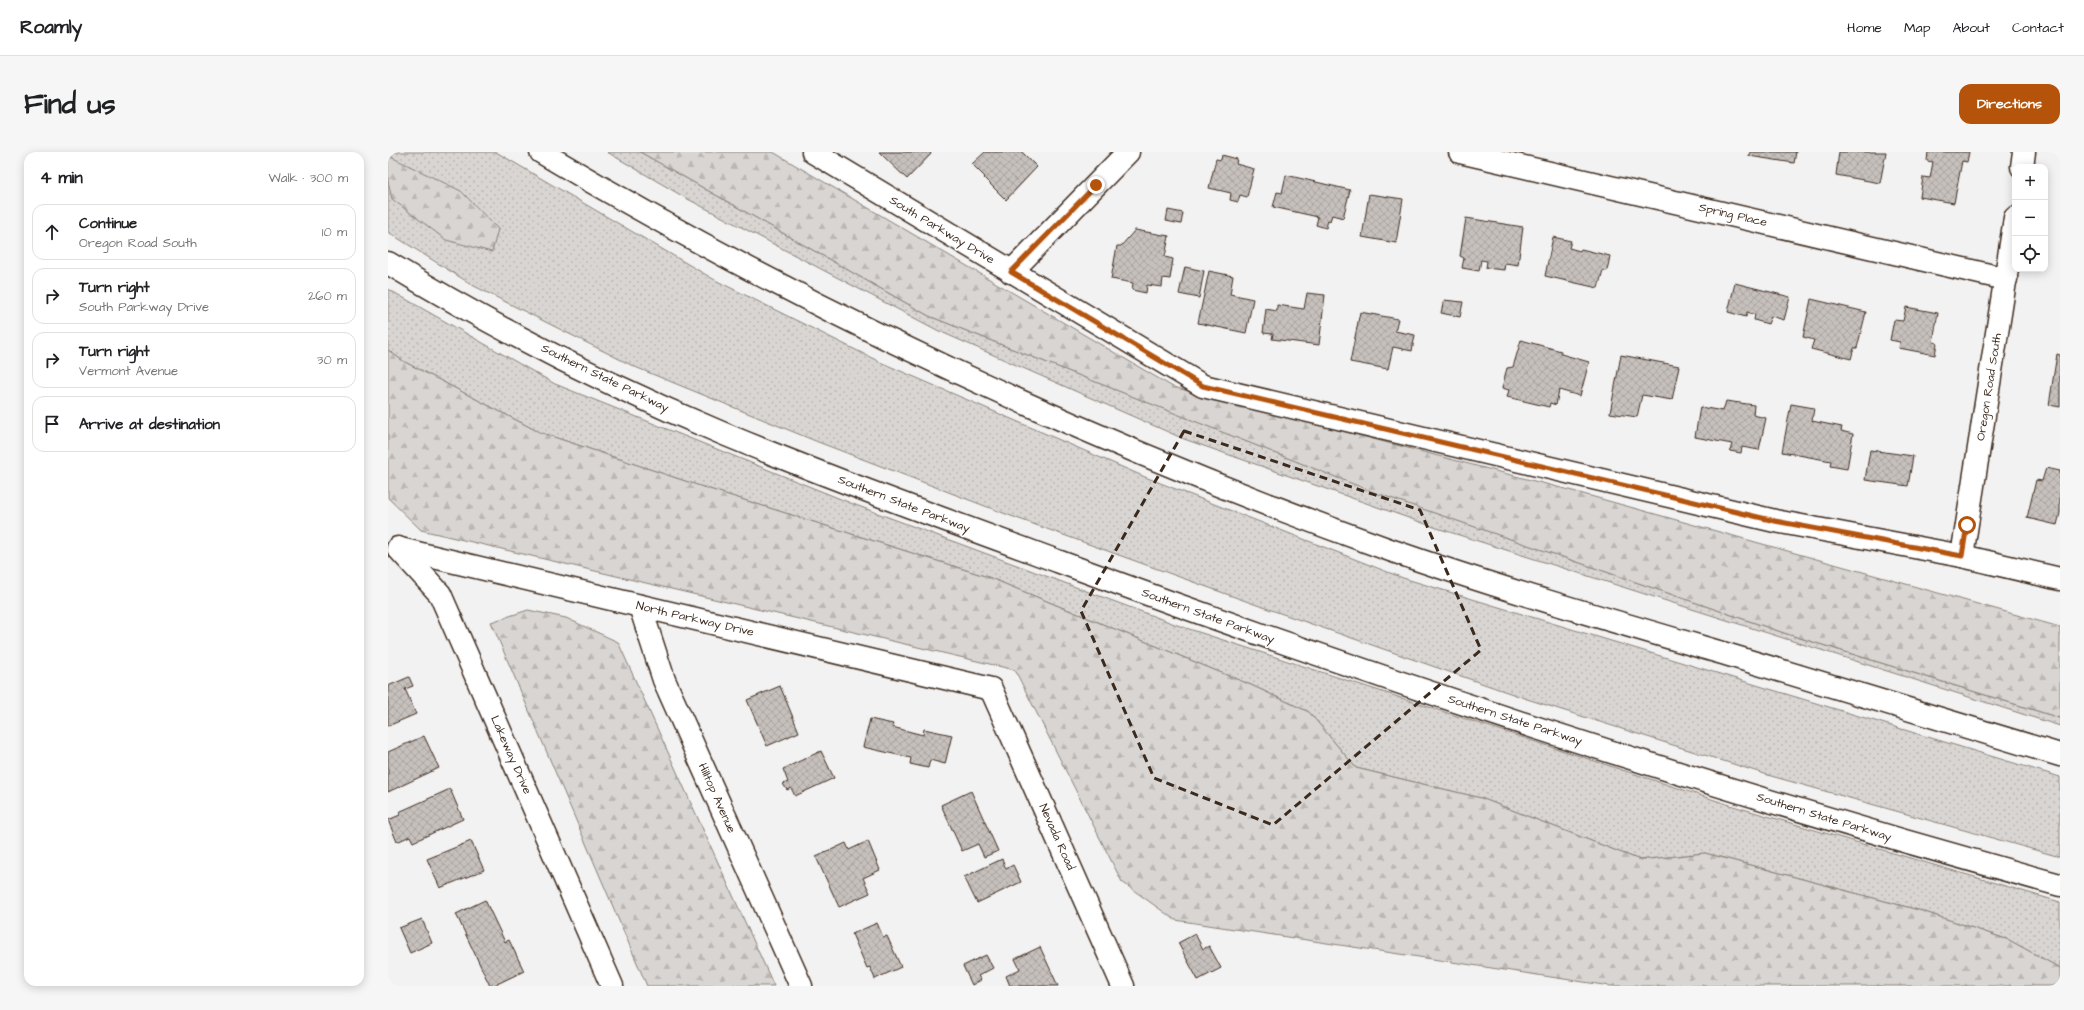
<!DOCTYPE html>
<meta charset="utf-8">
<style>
body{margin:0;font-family:"Architects Daughter",sans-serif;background:#f6f6f6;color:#202124}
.controls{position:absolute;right:12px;top:12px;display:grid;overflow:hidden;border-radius:8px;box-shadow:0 2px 10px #0003}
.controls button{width:36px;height:36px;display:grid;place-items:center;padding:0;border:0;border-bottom:1px solid #e0e0e0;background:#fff;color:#202124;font:20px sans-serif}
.stop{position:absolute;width:12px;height:12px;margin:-9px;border:3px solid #b45309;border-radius:50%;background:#fff}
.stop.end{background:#b45309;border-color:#fff;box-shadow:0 1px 4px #0008}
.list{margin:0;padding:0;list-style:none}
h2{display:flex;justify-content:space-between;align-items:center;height:52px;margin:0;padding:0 16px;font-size:17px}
h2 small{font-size:13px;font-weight:400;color:#757577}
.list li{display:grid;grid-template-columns:26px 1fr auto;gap:12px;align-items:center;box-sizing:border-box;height:56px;margin:0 8px 8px;padding:0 8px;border:1px solid #e0e0e0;border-radius:12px}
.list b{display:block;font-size:15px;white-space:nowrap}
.list p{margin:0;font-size:13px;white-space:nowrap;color:#757577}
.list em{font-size:13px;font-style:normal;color:#757577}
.icon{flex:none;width:22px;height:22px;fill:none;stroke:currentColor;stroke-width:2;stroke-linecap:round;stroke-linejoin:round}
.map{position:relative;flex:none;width:1672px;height:834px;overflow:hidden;border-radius:12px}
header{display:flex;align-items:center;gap:24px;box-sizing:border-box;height:56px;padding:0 20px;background:#fff;border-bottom:1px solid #e0e0e0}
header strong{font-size:19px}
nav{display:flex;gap:22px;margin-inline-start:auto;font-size:14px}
.intro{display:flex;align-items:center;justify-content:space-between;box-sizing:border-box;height:96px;padding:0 24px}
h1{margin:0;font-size:28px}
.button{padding:10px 18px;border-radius:12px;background:#b45309;color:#fff;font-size:14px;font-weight:700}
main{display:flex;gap:24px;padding:0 24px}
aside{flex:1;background:#fff;border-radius:12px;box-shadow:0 2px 10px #0003}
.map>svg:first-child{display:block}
</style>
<header>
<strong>Roamly</strong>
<nav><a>Home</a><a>Map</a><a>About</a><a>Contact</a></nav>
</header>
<div class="intro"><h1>Find us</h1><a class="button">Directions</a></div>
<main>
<aside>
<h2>4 min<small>Walk · 300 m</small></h2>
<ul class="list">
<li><svg class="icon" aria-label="ahead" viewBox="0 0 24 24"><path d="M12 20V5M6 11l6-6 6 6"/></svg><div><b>Continue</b><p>Oregon Road South</p></div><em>10 m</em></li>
<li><svg class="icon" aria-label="right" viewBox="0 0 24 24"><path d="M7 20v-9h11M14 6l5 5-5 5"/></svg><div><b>Turn right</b><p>South Parkway Drive</p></div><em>260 m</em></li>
<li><svg class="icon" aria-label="right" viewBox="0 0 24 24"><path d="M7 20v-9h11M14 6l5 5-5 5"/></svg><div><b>Turn right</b><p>Vermont Avenue</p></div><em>30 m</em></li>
<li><svg class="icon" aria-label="arrive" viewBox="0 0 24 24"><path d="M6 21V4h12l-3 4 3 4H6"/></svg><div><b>Arrive at destination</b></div></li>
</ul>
</aside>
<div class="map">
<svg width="1672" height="834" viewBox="0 0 1672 834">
<defs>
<pattern id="grass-dots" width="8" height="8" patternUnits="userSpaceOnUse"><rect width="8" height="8" fill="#d8d5d2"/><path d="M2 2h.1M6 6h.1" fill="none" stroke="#bab7b4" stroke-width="1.8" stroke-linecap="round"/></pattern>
<pattern id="forest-firs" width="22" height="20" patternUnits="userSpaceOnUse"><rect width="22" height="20" fill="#d8d5d2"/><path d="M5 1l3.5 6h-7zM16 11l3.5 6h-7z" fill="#bab7b4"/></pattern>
<pattern id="building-cross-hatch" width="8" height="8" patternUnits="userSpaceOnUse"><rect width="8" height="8" fill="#c6c0bd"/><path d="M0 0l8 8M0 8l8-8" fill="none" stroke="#aba5a2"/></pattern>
</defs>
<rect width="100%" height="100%" fill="#f3f2f2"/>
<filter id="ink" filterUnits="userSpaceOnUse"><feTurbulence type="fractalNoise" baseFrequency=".025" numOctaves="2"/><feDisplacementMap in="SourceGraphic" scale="8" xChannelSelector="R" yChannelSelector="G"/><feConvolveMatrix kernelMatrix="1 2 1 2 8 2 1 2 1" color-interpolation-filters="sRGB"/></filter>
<g filter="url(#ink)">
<g fill="url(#grass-dots)" stroke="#8a8078">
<polygon points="0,0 108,0 327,128 492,210 757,325 1015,426 1672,625 1672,705 1383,624 1139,547 866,452 623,364 430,290 247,215 86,134 0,80"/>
<polygon points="219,0 252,0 541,164 992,342 1399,482 1672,566 1672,574 1049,376 796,287 551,179 296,45"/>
<polygon points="0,137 167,232 465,352 792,474 1345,654 1672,750 1672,816 1621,788 1534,759 1317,701 1252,708 1093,646 968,616 921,560 863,533 600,425 315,335 151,280 15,209 0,198"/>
</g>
<g fill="url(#forest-firs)" stroke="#8a8078">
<polygon points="0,0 5,6 73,39 110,77 104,100 58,88 4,47 0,29"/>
<polygon points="252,0 385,0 785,235 1181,338 1672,475 1672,566 1399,482 988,341 541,164"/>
<polygon points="0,198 15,209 151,280 315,335 600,425 863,533 921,560 968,616 1093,646 1252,708 1317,701 1534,759 1621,788 1672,816 1672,834 1222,834 787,768 734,730 627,518 33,378 0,346"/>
<polygon points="140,458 178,466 230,490 386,834 259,834 103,470"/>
</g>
<g fill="url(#building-cross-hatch)" stroke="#3b2a1e">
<polygon points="491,0 542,0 543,2 519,27"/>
<polygon points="597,0 634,0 649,15 618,48 596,26 597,25 584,12"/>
<polygon points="1362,0 1408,0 1406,11 1361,4"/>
<polygon points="1451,0 1498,0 1492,31 1448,23"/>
<polygon points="1540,0 1581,0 1579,10 1574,9 1566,51 1532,45 1535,25 1542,26 1545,10 1539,9"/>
<polygon points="834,3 849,7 848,12 866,17 859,45 852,43 850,50 842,48 843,41 821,36 828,7 833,8"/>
<polygon points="898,23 962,38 955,66 944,63 942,69 940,68 938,76 928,73 930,65 885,55 889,40 894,41"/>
<polygon points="981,42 1015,47 1008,91 974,85"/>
<polygon points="780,58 795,61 793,72 778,69"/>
<polygon points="1078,66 1135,75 1130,113 1117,111 1116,118 1098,116 1099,109 1093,108 1091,119 1074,116 1076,106 1072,104"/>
<polygon points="747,78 781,84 777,105 785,107 782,127 775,126 774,135 759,133 758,141 744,138 745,131 723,127 729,94 733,94"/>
<polygon points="1165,85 1183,89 1181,96 1192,99 1193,97 1222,104 1219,119 1215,118 1210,136 1157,124"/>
<polygon points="797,115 816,119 811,146 791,142"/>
<polygon points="821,119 845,124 842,142 865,147 858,181 810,171"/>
<polygon points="1347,131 1402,145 1396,168 1383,164 1380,172 1366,168 1367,163 1359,160 1358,165 1340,160"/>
<polygon points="919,141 937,143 931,193 884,187 885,182 875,181 878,157 889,159 889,153 916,157"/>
<polygon points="1423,147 1478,160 1469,196 1466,196 1463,207 1423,197 1426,188 1415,185"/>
<polygon points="1056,148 1075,150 1072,165 1053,161"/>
<polygon points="1518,155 1550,161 1545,190 1549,191 1547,203 1511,196 1512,190 1502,188 1506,168 1515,169"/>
<polygon points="972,160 1010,167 1007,179 1027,183 1024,199 1005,195 1000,217 962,210"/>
<polygon points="1133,188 1173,199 1173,202 1201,210 1192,244 1171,238 1168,253 1162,251 1161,255 1119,245 1121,238 1114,236 1119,216 1125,215"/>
<polygon points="1669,202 1672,203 1672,255 1661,253"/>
<polygon points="1233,203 1291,214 1284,248 1254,243 1249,265 1222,261"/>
<polygon points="1338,249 1366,253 1365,263 1378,266 1371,298 1354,295 1353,301 1342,299 1344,292 1307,285 1312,255 1335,259"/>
<polygon points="1403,252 1426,256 1424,269 1454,275 1453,279 1465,282 1459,317 1442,314 1443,309 1394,300"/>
<polygon points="1482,298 1525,304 1520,334 1477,328"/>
<polygon points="1658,316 1672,319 1672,361 1669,373 1639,366 1648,328 1654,329"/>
<polygon points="21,525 25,534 17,537 28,562 0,574 0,534"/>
<polygon points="392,534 411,580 379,594 359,548"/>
<polygon points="482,567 505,572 504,575 535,583 536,577 564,583 557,612 542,608 540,616 522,612 523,606 475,595"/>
<polygon points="36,584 51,616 0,640 0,600"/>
<polygon points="433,599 446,626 407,644 403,636 399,638 395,632 400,630 395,617"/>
<polygon points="62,637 75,667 25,690 22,684 9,690 0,668 12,663 11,660"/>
<polygon points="583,639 610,699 596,705 590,692 574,699 553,653"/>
<polygon points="83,689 96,718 52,736 39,707"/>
<polygon points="480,689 492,718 475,726 482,741 451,755 428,705 458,691 461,698"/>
<polygon points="614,707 618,717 625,713 633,730 589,751 576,725"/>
<polygon points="97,748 117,790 121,788 136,819 105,834 102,834 68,762"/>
<polygon points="34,767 44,791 22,801 11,776"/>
<polygon points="489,771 495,785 499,784 513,815 487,827 482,815 479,816 464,782"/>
<polygon points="807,782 815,797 821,794 833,816 810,828 790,791"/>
<polygon points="652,795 670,834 622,834 618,824 632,817 627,807"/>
<polygon points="598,803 605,816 590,824 593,828 584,833 575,814"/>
</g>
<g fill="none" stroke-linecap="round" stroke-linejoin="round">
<g stroke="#3b2a1e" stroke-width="25">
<g id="minor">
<polyline points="425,0 815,234 1387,369 1574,404 1672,427"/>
<polyline points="1072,0 1618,127"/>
<polyline points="1634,15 1636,0"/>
<polyline points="623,120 740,0"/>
<polyline points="10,396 52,442 224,834"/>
<polyline points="12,397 603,537 735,834"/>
<polyline points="1574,404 1627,66"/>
<polyline points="252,454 276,528 413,834"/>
</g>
</g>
<g stroke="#3b2a1e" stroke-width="25">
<g id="motorway">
<path d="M 153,0 C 425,162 703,291 1002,398 C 1113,437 1228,470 1341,503 C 1451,536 1561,570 1672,603"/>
<path d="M 0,111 C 107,176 221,234 336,282 C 447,328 560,369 672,410 C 1001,532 1334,640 1672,733"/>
</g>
</g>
<use href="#minor" stroke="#fff" stroke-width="22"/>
<use href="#motorway" stroke="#fff" stroke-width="22"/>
</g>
</g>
<g fill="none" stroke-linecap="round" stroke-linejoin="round" filter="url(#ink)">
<polyline stroke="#b45309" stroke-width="5" points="708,33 623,120 815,234 1387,369 1574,404 1579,373"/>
</g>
<path fill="none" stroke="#3b2a1e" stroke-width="3" stroke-dasharray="8 5" stroke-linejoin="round" d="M 796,279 L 1032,358 L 1093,498 L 885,673 L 766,626 L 693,459 Z"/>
<g text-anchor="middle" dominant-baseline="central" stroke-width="3.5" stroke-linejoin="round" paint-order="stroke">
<g font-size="12" fill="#3b2a1e" stroke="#fff">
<text transform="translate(1345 63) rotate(13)">Spring Place</text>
<text transform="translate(554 78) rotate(31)">South Parkway Drive</text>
<text transform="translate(217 226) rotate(26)">Southern State Parkway</text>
<text transform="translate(1601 235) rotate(-81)">Oregon Road South</text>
<text transform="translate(516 352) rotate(21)">Southern State Parkway</text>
<text transform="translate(820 464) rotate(20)">Southern State Parkway</text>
<text transform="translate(307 467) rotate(13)">North Parkway Drive</text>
<text transform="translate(1127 568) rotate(18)">Southern State Parkway</text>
<text transform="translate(123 603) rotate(66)">Lakeway Drive</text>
<text transform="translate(329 646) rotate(66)">Hilltop Avenue</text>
<text transform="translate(1436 665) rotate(17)">Southern State Parkway</text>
<text transform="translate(669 685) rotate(66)">Nevada Road</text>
</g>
</g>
</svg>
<div class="controls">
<button>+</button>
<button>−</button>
<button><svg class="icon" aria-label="locate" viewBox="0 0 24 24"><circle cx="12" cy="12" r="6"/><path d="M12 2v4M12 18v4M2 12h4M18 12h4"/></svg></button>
</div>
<div class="stop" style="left:1579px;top:373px"></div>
<div class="stop end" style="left:708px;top:33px"></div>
</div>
</main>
